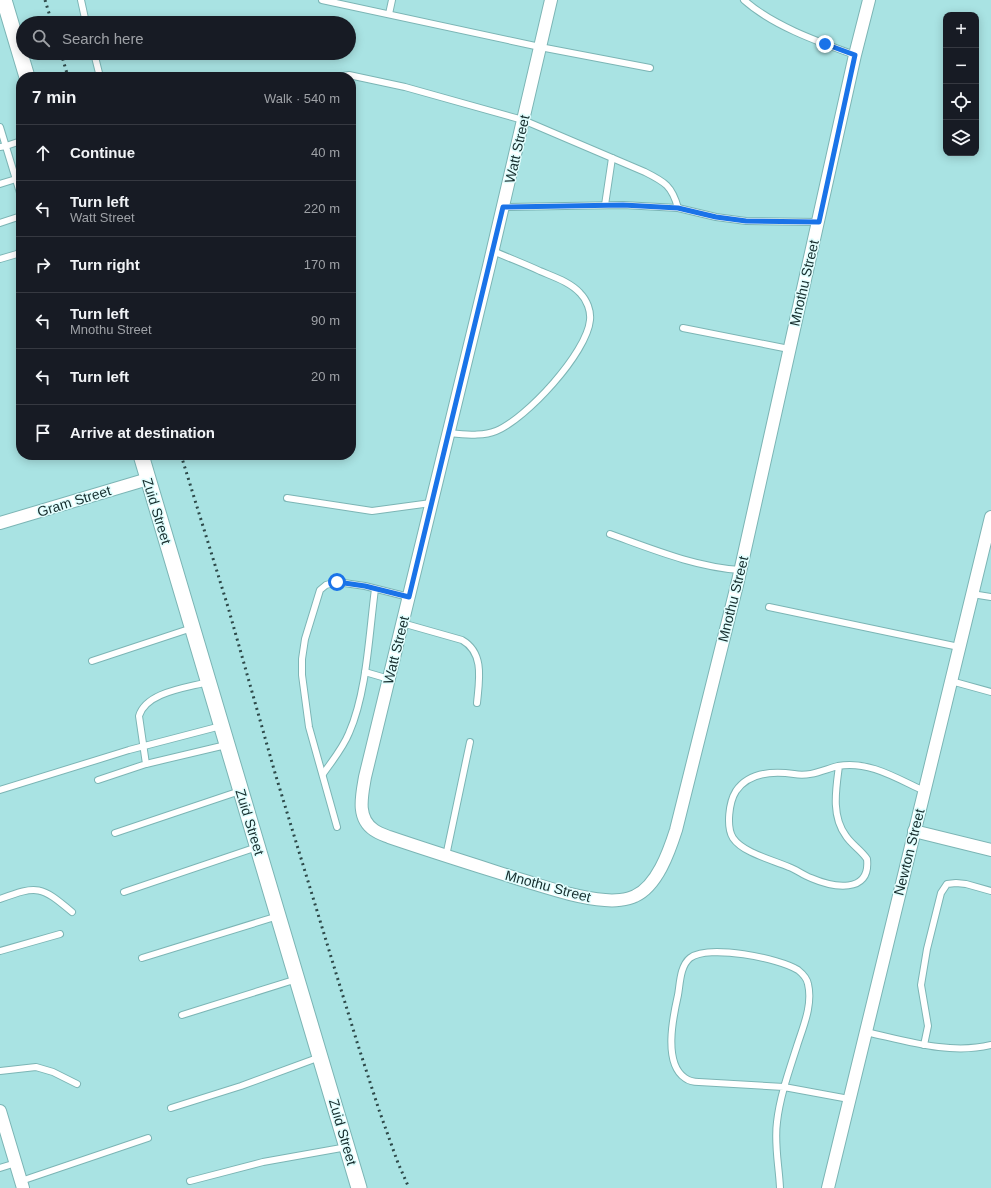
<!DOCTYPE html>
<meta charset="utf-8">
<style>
body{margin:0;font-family:Helvetica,sans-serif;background:#242831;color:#f1f3f6}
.controls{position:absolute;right:12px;top:12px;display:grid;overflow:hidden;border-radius:8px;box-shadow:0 2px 10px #0003}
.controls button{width:36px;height:36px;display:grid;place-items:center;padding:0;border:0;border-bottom:1px solid #363941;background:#171b24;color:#f1f3f6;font:20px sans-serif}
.stop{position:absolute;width:12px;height:12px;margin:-9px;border:3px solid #1a73e8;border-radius:50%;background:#fff}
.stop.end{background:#1a73e8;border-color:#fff;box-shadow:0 1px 4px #0008}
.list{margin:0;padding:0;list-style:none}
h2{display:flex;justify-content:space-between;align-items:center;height:52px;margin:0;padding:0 16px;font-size:17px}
h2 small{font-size:13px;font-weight:400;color:#9ea1a6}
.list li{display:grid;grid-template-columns:26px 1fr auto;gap:12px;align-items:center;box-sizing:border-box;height:56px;padding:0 16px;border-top:1px solid #363941}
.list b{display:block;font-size:15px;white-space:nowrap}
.list p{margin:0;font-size:13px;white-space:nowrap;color:#9ea1a6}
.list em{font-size:13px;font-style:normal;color:#9ea1a6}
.icon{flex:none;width:22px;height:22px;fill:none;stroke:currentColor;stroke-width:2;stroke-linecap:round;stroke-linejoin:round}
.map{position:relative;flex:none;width:991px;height:1188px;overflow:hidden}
.search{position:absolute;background:#171b24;box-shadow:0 2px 10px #0003;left:16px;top:16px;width:340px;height:44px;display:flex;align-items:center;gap:10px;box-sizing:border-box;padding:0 14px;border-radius:22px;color:#9ea1a6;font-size:15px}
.panel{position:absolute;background:#171b24;box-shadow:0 2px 10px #0003;left:16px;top:72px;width:340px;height:388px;border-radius:16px}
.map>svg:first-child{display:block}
</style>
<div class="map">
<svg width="991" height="1188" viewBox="0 0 991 1188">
<rect width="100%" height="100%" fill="#a9e3e3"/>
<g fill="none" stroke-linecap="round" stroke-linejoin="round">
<g stroke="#7cb5b5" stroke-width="8">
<g id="service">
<polyline points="81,0 86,23"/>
<polyline points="322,0 540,47 650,68"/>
<path d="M 744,0 C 773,26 819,42 855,55"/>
<polyline points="389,14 392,0"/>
<polyline points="94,53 100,77"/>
<path d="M 338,77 L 349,75 L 405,87 L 523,120 L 645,172 C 665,182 672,186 678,208"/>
<polyline points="0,127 21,196"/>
<polyline points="0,147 6,146 21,141"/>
<polyline points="0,184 16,179"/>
<polyline points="605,205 612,158"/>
<polyline points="503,207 623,205 678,208 716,217 746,221 819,222"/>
<polyline points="0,223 21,216"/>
<polyline points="0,259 17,254 21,251"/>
<polyline points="683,328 789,349"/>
<path d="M 448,433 C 464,434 482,437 496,431 C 526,419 587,353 590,320 C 591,311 587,300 580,293 C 570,282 554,277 540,271 C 525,264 509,258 493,251"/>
<polyline points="287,498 372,511 431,503"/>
<path d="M 610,534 C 652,549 695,567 740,570"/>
<polyline points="972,594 991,597"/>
<polyline points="769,607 959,647"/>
<path d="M 402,623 L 462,640 C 485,653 479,681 477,703"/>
<polyline points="92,661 192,628"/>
<polyline points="365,672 389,679"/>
<polyline points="951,681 991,692"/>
<polyline points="146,764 226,745"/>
<path d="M 839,766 C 836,789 831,816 846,836 C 852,845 861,850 867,859 C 871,895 832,887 811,878 C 803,875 797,870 789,867 C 773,860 743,853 733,838 C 726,827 729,802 736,791 C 749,772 773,771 794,774 C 810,777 823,770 838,766 C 868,760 898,779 924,791"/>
<path d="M 323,774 C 332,761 343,748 349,733 C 367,692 369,634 375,589"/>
<path d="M 98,780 L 146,764 L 139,716 C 146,692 186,688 208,682"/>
<polyline points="0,790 129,750 221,726"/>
<polyline points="337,827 309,727 302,675 302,659 305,639 320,590 326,585 337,582 365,586 409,597"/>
<polyline points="115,833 240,791"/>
<polyline points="446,856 470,742"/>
<polyline points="124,892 257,847"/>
<path d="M 0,899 C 38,885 41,886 72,912"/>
<polyline points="0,951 60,934"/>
<polyline points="142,958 278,916"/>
<polyline points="182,1015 297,979"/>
<path d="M 866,1032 C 907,1041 950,1055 991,1045"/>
<polyline points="924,1045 928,1026 921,985 927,949 941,893 947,884 956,883 966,884 991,891"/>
<polyline points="0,1071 36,1067 53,1072 77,1084"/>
<polyline points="171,1108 241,1086 320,1057"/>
<polyline points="0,1168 16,1163"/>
<polyline points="21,1181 148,1138"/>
<polyline points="190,1181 263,1162 347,1147"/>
<path d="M 780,1188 C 779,1166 774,1144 777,1122 C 780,1096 789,1071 797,1046 C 803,1027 813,1005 808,984 C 807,978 803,974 798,970 C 779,958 708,944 690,958 C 680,966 680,984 678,995 C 673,1017 663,1063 685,1078 C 689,1081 694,1082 699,1082 L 784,1087 L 849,1099"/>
</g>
</g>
<g stroke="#7cb5b5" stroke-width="14">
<g id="minor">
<path d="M 551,0 L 489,266 L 365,777 C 362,795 356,818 374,830 C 378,833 384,835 389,837 C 433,852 478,866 522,880 C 549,888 577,898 605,900 C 614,901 627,900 635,896 C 657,886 669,852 676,830 L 738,581 L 855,55 L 869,0"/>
<polyline points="0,523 148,479"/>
<polyline points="914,831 991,850"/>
<polyline points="0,1111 23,1188"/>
<polyline points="828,1188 991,517"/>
</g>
</g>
<g stroke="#7cb5b5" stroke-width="17">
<g id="tertiary">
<polyline points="4,0 27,77"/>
<polyline points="141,455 359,1188"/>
</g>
</g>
<use href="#service" stroke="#fff" stroke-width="6"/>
<use href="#minor" stroke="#fff" stroke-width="12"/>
<use href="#tertiary" stroke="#fff" stroke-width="15"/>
<g stroke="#2d4949" stroke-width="3" stroke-dasharray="2 4" stroke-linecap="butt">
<polyline points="45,0 52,23"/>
<polyline points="61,53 68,77"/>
<polyline points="181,455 228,607 275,773 357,1042 379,1110 398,1163 409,1188"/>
</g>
</g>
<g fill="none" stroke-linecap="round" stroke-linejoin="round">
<polyline stroke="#1a73e8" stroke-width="5" points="337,582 365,586 409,597 503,207 623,205 678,208 716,217 746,221 819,222 855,55 825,44"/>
</g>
<g text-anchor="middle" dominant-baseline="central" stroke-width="3" stroke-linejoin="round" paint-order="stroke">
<g font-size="14" fill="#162d2d" stroke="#e1fefe">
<text transform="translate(517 149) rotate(-77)">Watt Street</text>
<text transform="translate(804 283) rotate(-77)">Mnothu Street</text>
<text transform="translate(74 501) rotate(-17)">Gram Street</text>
<text transform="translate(157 511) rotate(73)">Zuid Street</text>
<text transform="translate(733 599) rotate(-76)">Mnothu Street</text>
<text transform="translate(396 650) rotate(-76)">Watt Street</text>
<text transform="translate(250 822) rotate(73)">Zuid Street</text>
<text transform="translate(909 852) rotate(-76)">Newton Street</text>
<text transform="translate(548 886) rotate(15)">Mnothu Street</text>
<text transform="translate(343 1132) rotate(74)">Zuid Street</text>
</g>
</g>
</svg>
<div class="controls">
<button>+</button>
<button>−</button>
<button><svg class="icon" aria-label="locate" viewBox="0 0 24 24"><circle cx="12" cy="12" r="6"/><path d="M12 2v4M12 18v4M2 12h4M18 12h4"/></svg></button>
<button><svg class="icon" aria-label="layers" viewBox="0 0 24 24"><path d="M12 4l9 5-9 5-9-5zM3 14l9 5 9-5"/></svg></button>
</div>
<div class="stop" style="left:337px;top:582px"></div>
<div class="stop end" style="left:825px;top:44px"></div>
<div class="search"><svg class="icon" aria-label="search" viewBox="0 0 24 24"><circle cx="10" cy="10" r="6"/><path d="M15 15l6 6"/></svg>Search here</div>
<section class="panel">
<h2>7 min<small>Walk · 540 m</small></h2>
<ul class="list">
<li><svg class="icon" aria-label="ahead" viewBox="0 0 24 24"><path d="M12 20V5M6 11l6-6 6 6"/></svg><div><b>Continue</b></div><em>40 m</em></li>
<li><svg class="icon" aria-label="left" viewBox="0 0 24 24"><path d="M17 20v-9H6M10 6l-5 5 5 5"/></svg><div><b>Turn left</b><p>Watt Street</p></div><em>220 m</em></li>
<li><svg class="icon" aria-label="right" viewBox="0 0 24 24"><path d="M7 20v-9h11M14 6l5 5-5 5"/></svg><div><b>Turn right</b></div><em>170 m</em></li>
<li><svg class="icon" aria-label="left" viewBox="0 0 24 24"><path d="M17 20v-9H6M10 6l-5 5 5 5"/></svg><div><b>Turn left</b><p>Mnothu Street</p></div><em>90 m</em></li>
<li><svg class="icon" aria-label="left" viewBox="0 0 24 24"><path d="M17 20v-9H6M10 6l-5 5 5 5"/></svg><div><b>Turn left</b></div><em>20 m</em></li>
<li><svg class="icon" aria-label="arrive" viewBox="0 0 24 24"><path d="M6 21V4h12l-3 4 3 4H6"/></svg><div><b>Arrive at destination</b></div></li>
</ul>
</section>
</div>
